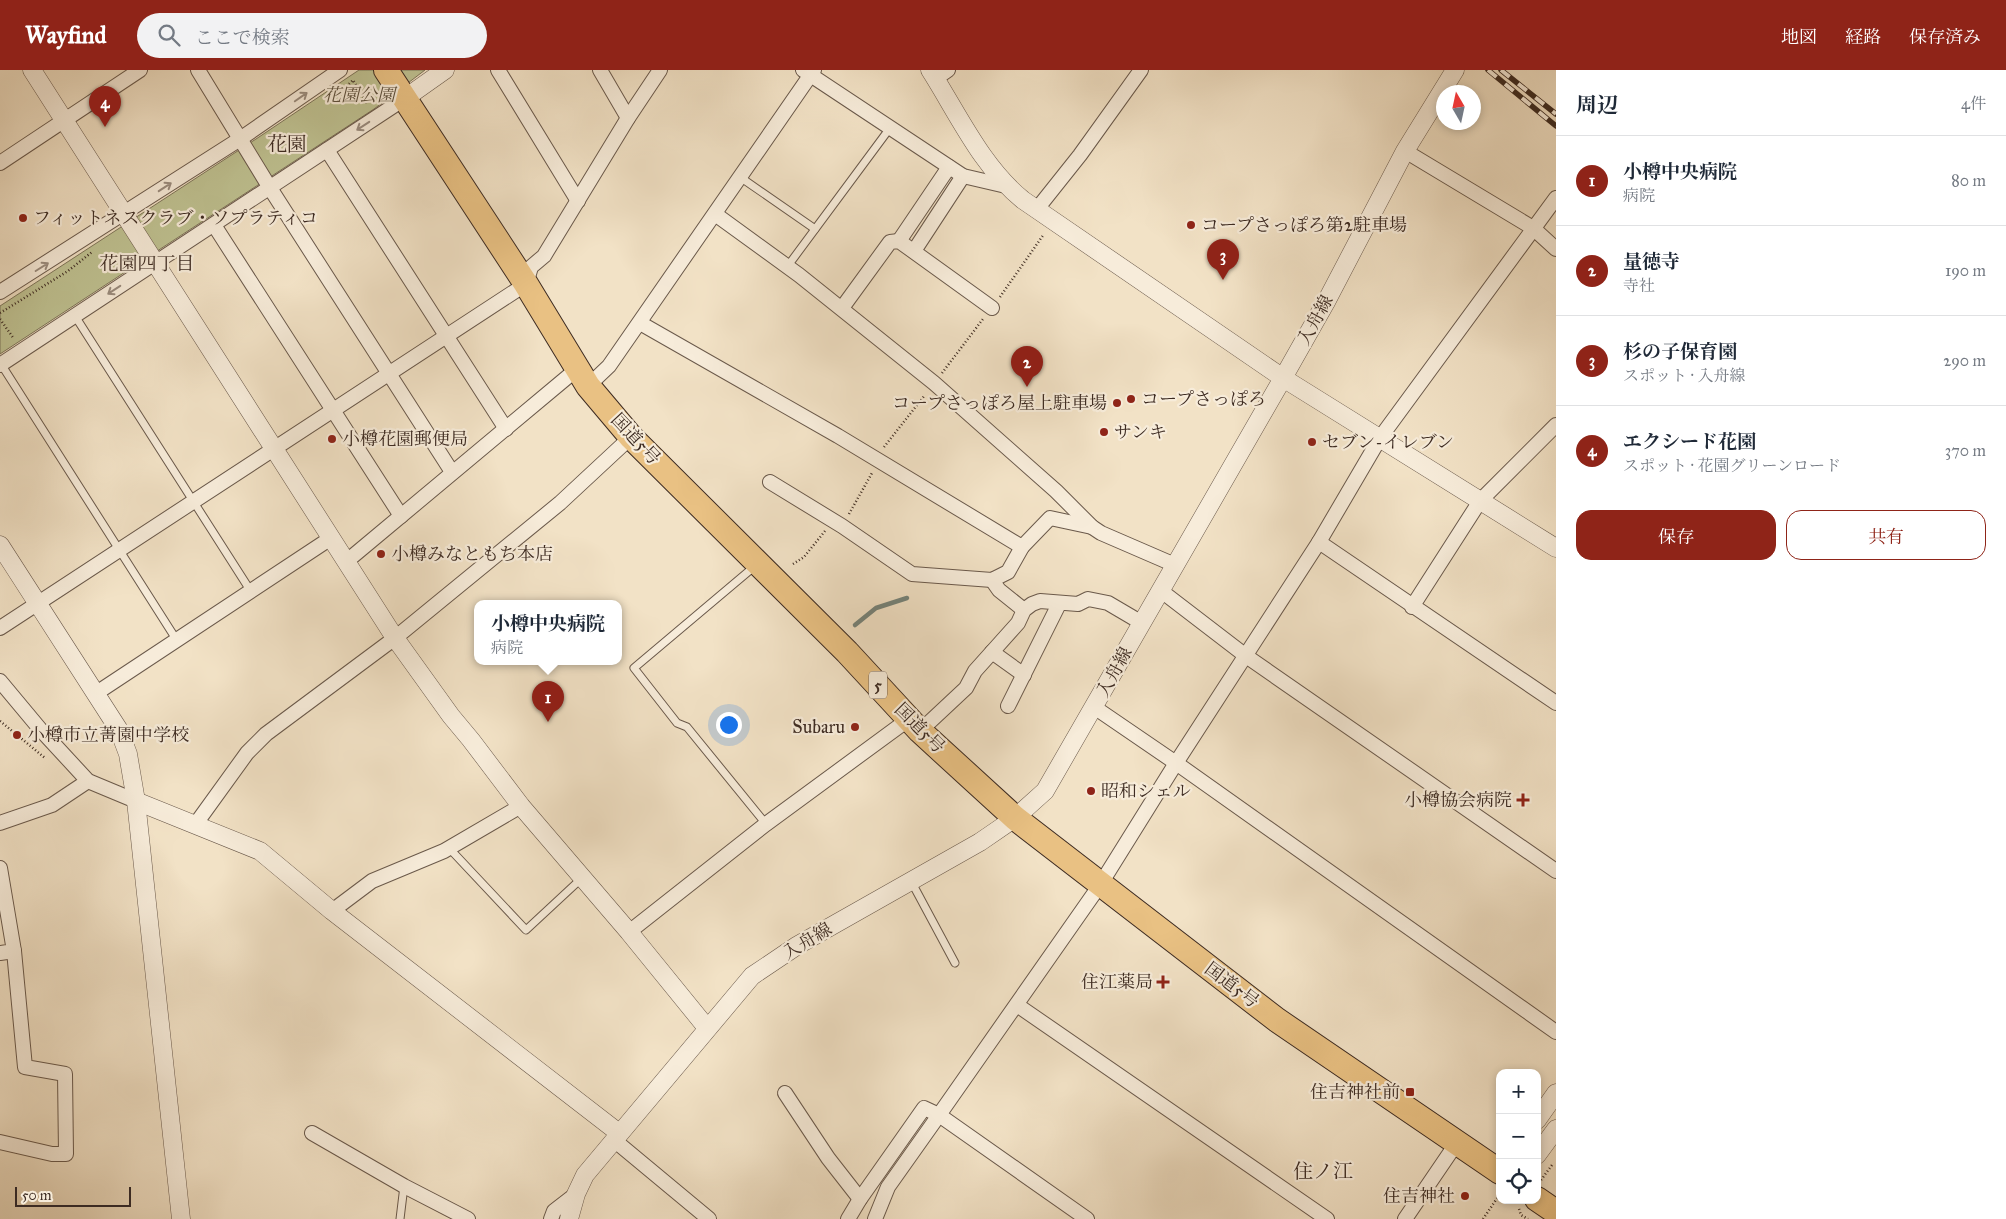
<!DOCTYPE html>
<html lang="ja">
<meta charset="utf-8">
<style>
body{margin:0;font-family:"IM FELL Great Primer","Noto Serif JP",serif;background:#f2f2f3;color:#1f2937}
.controls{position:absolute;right:15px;bottom:15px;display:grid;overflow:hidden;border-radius:10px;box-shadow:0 2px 8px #0003}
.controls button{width:45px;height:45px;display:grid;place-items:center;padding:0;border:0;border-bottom:1px solid #e0e1e3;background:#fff;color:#1f2937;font:25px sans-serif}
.compass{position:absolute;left:1436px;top:15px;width:45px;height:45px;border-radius:50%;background:#fff;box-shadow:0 2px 8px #0003;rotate:351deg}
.scale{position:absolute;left:15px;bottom:12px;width:116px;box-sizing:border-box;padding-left:5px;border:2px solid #3d2b22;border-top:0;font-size:14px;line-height:18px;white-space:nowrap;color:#3d2b22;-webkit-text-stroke:4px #f7ecda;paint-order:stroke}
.you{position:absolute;left:728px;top:654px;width:18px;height:18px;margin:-12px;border:4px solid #fff;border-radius:50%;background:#1a73e8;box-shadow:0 0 0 8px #1a73e833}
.badge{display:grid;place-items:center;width:32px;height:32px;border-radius:50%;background:#8f2418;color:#fff;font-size:16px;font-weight:700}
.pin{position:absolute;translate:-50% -41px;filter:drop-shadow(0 1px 2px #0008)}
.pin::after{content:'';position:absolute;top:26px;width:18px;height:15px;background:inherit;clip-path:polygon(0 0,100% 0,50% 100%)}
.popup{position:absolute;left:474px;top:530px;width:148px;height:65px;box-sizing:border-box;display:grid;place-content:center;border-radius:10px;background:#fff;filter:drop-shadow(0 1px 4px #0005);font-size:16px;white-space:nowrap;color:#747a83}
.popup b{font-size:19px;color:#1f2937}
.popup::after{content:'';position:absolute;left:50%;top:100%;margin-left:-10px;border:10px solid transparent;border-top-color:#fff}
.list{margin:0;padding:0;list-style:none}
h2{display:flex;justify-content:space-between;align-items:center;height:65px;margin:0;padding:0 20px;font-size:21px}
h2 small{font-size:16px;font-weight:400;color:#747a83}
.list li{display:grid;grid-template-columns:32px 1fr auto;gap:15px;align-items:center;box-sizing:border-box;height:90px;padding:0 20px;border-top:1px solid #e0e1e3}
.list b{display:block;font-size:19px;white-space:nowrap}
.list p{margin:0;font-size:16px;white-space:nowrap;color:#747a83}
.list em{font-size:16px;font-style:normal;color:#747a83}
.actions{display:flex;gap:10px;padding:15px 20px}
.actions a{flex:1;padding:11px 0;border:1px solid #8f2418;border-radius:15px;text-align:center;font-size:18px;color:#8f2418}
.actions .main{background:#8f2418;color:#fff}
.icon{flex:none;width:28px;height:28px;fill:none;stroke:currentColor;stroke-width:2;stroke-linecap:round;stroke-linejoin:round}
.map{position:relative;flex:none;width:1556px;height:1149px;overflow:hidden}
header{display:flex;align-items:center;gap:30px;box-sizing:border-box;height:70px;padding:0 25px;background:#8f2418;color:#fff}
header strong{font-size:24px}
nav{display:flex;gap:28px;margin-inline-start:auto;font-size:18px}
.search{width:350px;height:45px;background:#f2f2f3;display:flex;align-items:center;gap:12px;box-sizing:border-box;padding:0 18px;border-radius:28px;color:#747a83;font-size:19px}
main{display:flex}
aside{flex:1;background:#fff}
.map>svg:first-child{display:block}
</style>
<header>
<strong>Wayfind</strong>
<div class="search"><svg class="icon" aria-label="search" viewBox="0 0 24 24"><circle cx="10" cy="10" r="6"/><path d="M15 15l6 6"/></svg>ここで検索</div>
<nav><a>地図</a><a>経路</a><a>保存済み</a></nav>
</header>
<main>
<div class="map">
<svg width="1556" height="1149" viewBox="0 0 1556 1149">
<rect width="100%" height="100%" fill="#f2e2c6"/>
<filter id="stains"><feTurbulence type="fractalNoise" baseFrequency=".004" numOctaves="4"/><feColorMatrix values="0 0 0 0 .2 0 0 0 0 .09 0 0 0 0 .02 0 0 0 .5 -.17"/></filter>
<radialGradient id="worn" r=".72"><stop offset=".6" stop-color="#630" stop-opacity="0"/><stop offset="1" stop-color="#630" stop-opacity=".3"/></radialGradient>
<polygon fill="#bfc292" stroke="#7e765a" points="359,0 425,0 374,39 0,284 0,236 256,69"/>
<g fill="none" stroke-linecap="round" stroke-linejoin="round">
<polyline stroke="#75837a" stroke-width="4.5" points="855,555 876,538 907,528"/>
<g stroke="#6a594b" stroke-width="9">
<g id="service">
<polyline points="740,107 815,159"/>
<polyline points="787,197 890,58"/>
<polyline points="75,246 250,520"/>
<polyline points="1,294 176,569"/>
<polyline points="755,496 634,598 677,653 687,657 766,754"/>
<polyline points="449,778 526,860 582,808"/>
<polyline points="911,811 955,893"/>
<polyline points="400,1149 404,1116"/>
</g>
</g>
<g stroke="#6a594b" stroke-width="16">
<g id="minor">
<polyline points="198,0 270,118 452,402"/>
<polyline points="498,0 578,131"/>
<polyline points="600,0 628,48"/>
<polyline points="803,0 963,106 1006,116"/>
<polyline points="935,9 948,0"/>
<polyline points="327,80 506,359"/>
<polyline points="1405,81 1533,158 1556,179"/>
<polyline points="0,93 140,0"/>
<polyline points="1037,139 1080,85 1141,0"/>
<polyline points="715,144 799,205 934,313 1056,421 1092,457 1101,463 1175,495"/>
<polyline points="214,155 401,446"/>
<polyline points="899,171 949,97"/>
<polyline points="914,181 963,106"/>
<polyline points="0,222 240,69 340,0"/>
<polyline points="842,238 890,172 899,171 992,238"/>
<polyline points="640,253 838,366 1022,477 1050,448 1092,457"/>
<polyline points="0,295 404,29"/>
<polyline points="588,316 609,296 814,0"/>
<polyline points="770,412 842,456 912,504 992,510 1008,502 1022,477"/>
<polyline points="1319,472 1556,633"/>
<polyline points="347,491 577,299"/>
<polyline points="992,510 999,520 1024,540"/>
<polyline points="1160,520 1246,586 1556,801"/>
<polyline points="1412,537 1480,431 1556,355"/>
<polyline points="0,558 526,214 531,197 544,186 628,48 660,0"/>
<polyline points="992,582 1024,605"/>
<polyline points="0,611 40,659 88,711 136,731"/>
<polyline points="95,624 331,468"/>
<polyline points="1008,636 1059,534"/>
<polyline points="1094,637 1176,693 1556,962"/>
<polyline points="920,661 966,618 975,601 1018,553 1024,540 1032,534 1040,531 1078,534 1088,529 1108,533 1142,553"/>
<polyline points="0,753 52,735 88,711"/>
<polyline points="195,755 247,683 266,664 395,568 560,433 631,367"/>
<polyline points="0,798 14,881 0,883"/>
<polyline points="332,841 372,811 444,781 521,736"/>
<polyline points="629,862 766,754 909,649"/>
<polyline points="1017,935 1327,1149"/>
<polyline points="785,1023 828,1088 860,1129"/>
<polyline points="312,1063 404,1116 468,1149"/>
<polyline points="614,1070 709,1149"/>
<polyline points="0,1072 52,1084 66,1084 65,1004 25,997 14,881"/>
<polyline points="551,1149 554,1141 576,1124"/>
<polyline points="848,1149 860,1129 924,1038 939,1045 1100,815 1176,693 1319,472 1380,368 1556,128"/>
<polyline points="875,1149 888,1117 939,1045 1087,1149"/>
<polyline points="1405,1149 1456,1074"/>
</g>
</g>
<g stroke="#6a594b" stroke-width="19">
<g id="tertiary">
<polyline points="32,0 395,568 451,646 471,670 521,736 629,862 707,958"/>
<path d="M 930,0 C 958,44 982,97 1023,130 L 1283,308 L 1556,478"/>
<polyline points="404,29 445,0"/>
<polyline points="0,475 119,660 128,684 136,731 181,1149"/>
<polyline points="136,731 260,781 332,841 619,1063"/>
<polyline points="1537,1050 1556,1023"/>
<polyline points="1537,1085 1556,1059"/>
<polyline points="569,1149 576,1124 585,1105 752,906 798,875 980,772 1015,748 1045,721 1283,308 1326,232 1405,81 1455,0"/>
</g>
</g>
<g stroke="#3d2b22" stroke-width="26">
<g id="trunk">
<polyline points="386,0 526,214 588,316 631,367 847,582 920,661 1015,748 1277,950 1500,1102"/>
<polyline points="1537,1129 1556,1142"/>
</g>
</g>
<g stroke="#3d2b22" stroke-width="2.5" stroke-dasharray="1 2.5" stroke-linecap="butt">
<polyline points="349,14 353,10 368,35"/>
<polyline points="1000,227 1044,164"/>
<polyline points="0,243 68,201 92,182"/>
<polyline points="0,249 14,269"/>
<polyline points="942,303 983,249"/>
<polyline points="884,377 925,325"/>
<polyline points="849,444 872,403"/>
<polyline points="793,494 804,487 825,461"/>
<polyline points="0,651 45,688"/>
<polyline points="1541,1110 1552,1095"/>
<polyline points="1519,1139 1521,1145 1528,1149"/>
<polyline points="1483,1149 1500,1124"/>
</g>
<use href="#service" stroke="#f7ecda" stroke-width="7"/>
<use href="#minor" stroke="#f7ecda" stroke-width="14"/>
<use href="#tertiary" stroke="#f7ecda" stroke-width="18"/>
<use href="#trunk" stroke="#e9c183" stroke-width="24"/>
<g stroke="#3d2b22" stroke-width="5.5">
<g id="rail">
<polyline points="1488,0 1556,56"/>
<polyline points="1501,0 1556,44"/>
</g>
</g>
<use href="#rail" stroke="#f7ecda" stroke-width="4" stroke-dasharray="11" stroke-linecap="butt"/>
</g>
<defs><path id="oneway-shaft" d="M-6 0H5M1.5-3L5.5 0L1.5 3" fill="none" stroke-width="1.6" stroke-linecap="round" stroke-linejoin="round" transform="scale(1.25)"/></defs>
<g stroke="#9a8c7e">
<use href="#oneway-shaft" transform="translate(301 27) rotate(-35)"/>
<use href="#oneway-shaft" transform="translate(363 56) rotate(147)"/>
<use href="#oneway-shaft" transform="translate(165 117) rotate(-33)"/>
<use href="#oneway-shaft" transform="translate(42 197) rotate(-32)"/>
<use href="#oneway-shaft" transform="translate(114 220) rotate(147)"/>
</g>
<g fill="#8f2418" stroke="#f7ecda" stroke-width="2">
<circle cx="23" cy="148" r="5"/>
<circle cx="1191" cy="155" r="5"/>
<circle cx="1131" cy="329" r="5"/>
<circle cx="1117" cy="333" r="5"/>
<circle cx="1104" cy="362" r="5"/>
<circle cx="332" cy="369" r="5"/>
<circle cx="1312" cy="372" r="5"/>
<circle cx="381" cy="484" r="5"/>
<circle cx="855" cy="657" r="5"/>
<circle cx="17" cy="665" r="5"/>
<circle cx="1091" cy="721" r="5"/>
<path d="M1520.5 722.5h5v5h5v5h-5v5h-5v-5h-5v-5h5z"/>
<path d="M1160.5 904.5h5v5h5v5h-5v5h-5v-5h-5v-5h5z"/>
<rect x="1405" y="1017" width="10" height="10" rx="2.5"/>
<circle cx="1465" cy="1126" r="5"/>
</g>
<g text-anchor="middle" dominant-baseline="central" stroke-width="4.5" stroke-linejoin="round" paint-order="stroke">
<rect fill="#f7ecda" stroke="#756559" stroke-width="1" x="869" y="601.5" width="18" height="27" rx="4"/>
<g font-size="16" font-weight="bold" fill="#3d2b22">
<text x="878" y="615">5</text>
</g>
<g font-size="18" font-style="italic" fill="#5e513e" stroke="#f7ecda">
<text x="359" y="25">花園公園</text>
</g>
<g font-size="18" fill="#3d2b22" stroke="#f7ecda" text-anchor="start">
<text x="33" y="148">フィットネスクラブ・ソプラティコ</text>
<text x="1201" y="155">コープさっぽろ第2駐車場</text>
<text x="1141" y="329">コープさっぽろ</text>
<text x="1107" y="333" text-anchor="end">コープさっぽろ屋上駐車場</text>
<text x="1114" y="362">サンキ</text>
<text x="342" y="369">小樽花園郵便局</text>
<text x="1322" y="372">セブン-イレブン</text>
<text x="391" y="484">小樽みなともち本店</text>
<text x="845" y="657" text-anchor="end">Subaru</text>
<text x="27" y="665">小樽市立菁園中学校</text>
<text x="1101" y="721">昭和シェル</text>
<text x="1512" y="730" text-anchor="end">小樽協会病院</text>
<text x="1153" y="912" text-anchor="end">住江薬局</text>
<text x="1400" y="1022" text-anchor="end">住吉神社前</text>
<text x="1455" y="1126" text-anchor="end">住吉神社</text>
</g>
<g font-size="18" fill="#3d2b22" stroke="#f7ecda">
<text transform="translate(1315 250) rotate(-61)">入舟線</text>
<text transform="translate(636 369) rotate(47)">国道5号</text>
<text transform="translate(1114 602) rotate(-61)">入舟線</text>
<text transform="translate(920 658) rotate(45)">国道5号</text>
<text transform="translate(807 871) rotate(-31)">入舟線</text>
<text transform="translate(1232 915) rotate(37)">国道5号</text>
</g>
<g font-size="19" fill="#3d2b22" stroke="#f7ecda">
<text x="147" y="193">花園四丁目</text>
</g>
<g font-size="20" fill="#3d2b22" stroke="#f7ecda">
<text x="287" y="74">花園</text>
<text x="1323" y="1101">住ノ江</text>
</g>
</g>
<rect width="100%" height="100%" filter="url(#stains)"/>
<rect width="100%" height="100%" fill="url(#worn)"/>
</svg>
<div class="controls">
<button>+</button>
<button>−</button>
<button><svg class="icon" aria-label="locate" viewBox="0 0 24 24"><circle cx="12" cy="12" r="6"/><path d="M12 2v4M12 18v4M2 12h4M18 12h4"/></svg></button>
</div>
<svg class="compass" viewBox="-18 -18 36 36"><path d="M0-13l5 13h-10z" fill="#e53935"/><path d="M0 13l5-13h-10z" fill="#747a83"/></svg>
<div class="scale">50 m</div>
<div class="you"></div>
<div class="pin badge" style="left:548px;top:652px">1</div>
<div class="popup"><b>小樽中央病院</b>病院</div>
<div class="pin badge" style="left:1027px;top:317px">2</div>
<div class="pin badge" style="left:1223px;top:210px">3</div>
<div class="pin badge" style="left:105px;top:57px">4</div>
</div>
<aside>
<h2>周辺<small>4件</small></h2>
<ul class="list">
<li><span class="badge">1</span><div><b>小樽中央病院</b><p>病院</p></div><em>80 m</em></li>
<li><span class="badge">2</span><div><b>量徳寺</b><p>寺社</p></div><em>190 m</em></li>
<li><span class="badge">3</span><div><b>杉の子保育園</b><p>スポット · 入舟線</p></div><em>290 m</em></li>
<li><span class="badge">4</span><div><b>エクシード花園</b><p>スポット · 花園グリーンロード</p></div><em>370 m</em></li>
</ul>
<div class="actions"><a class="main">保存</a><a>共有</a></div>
</aside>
</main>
